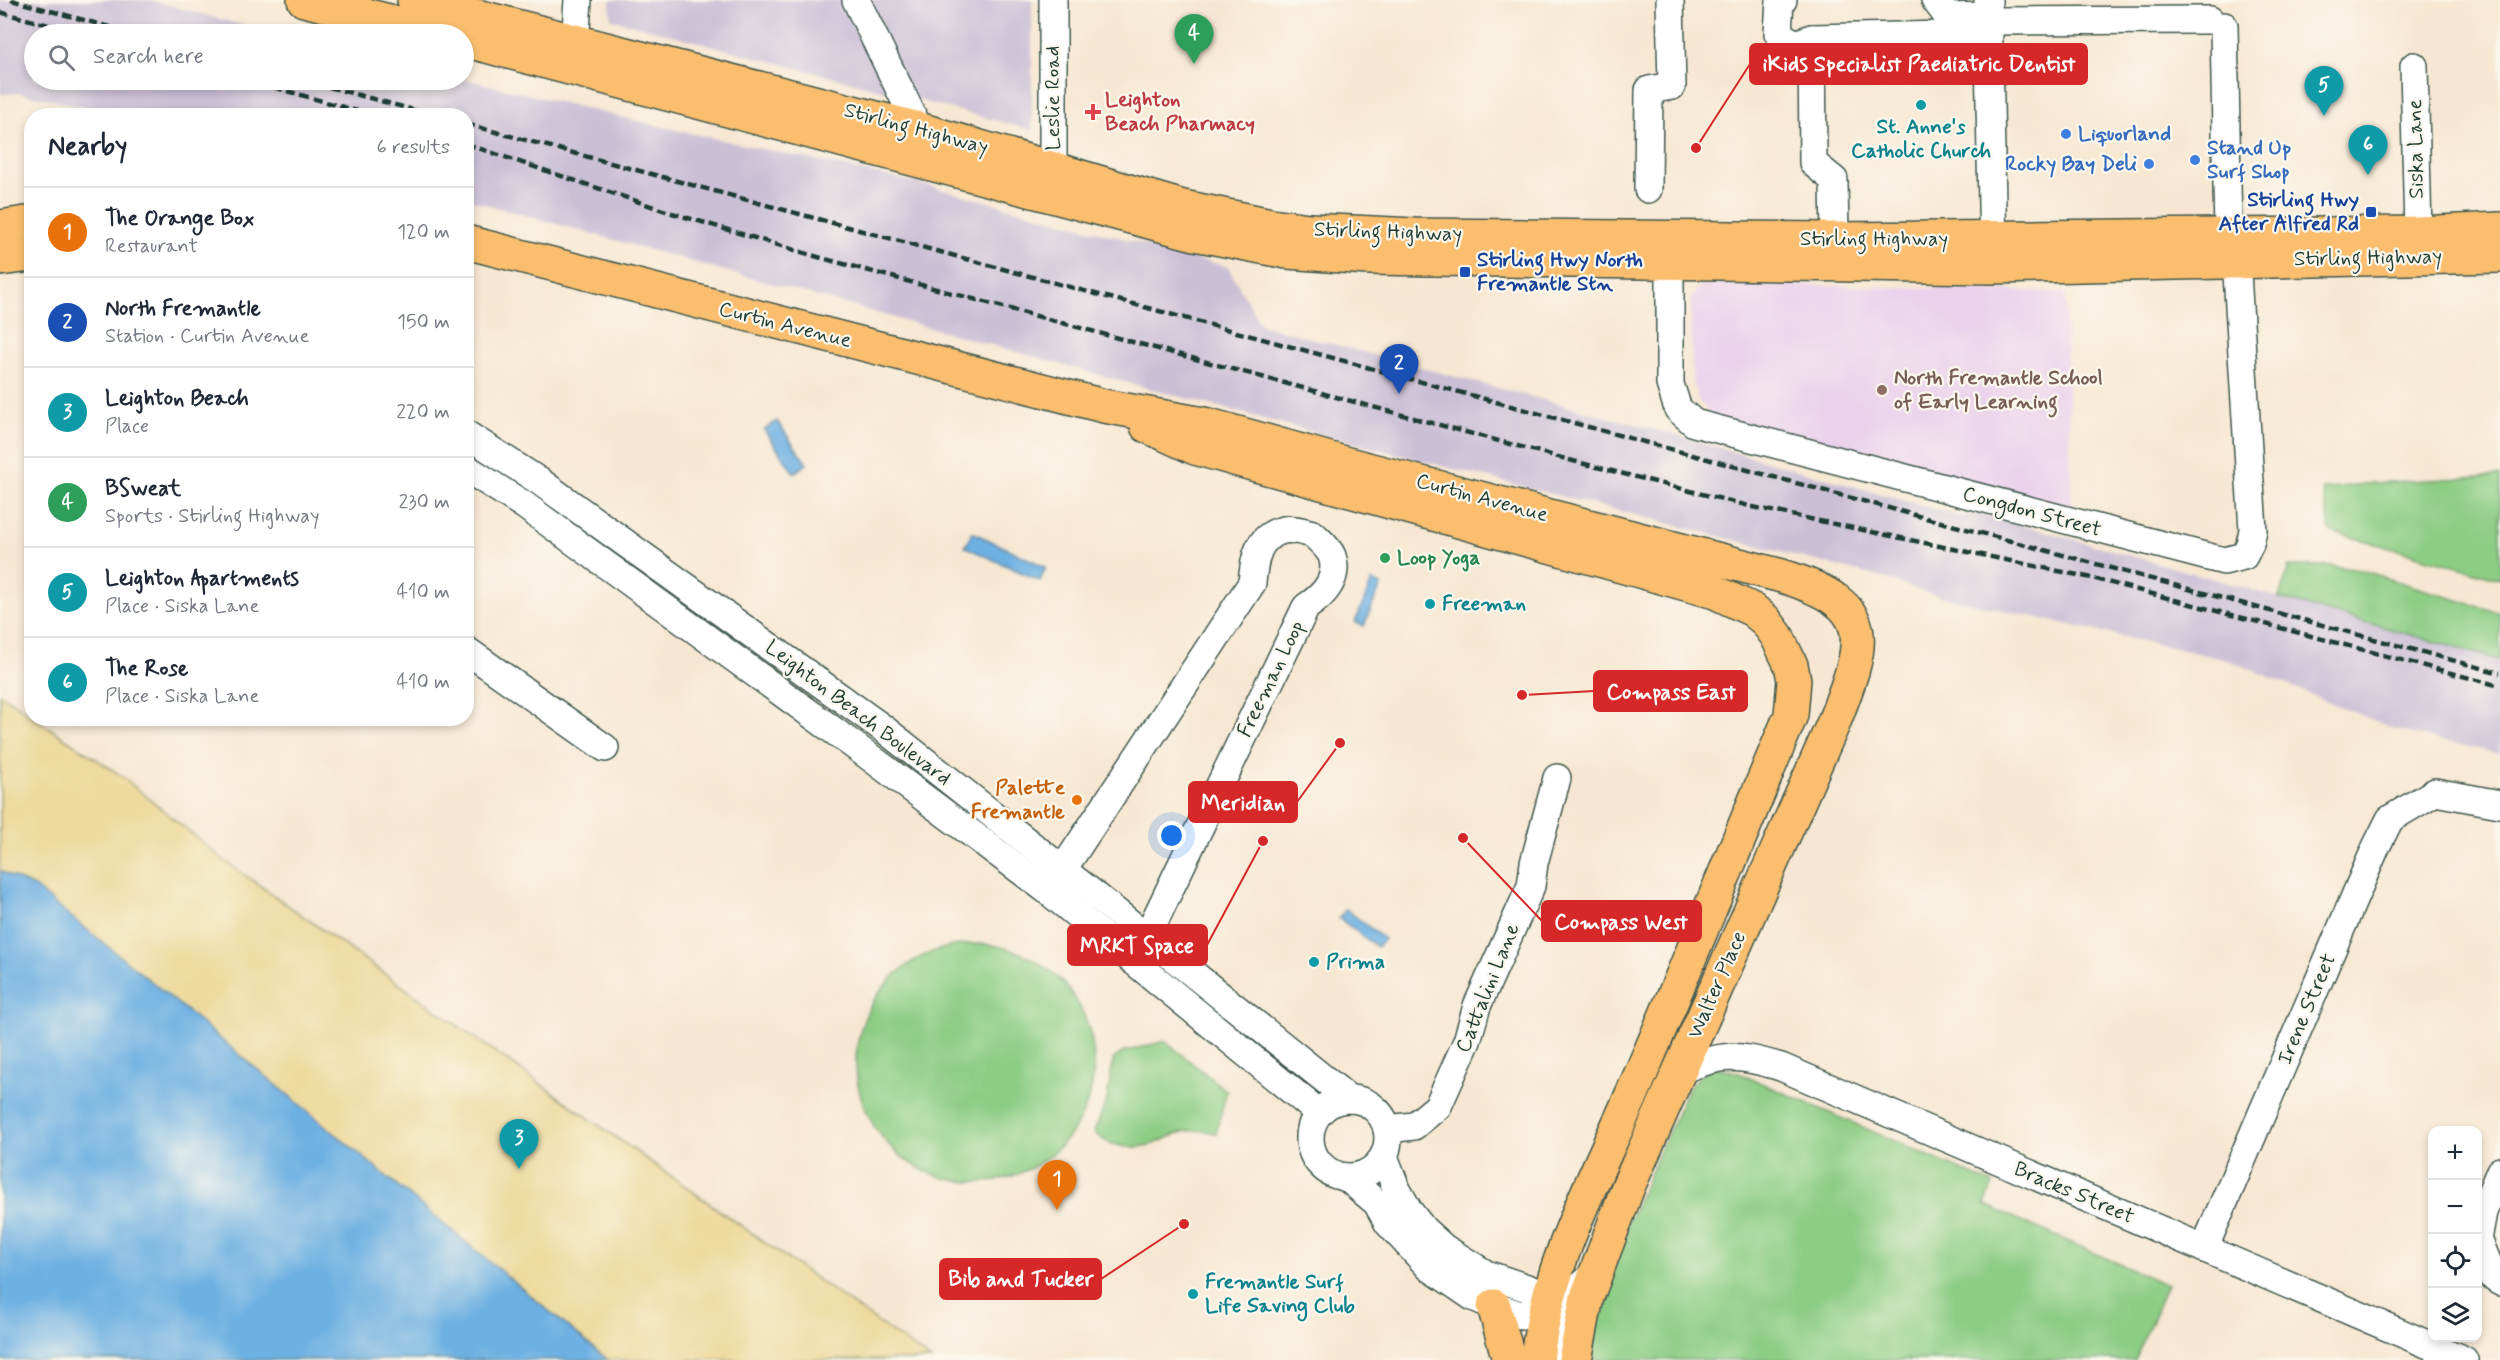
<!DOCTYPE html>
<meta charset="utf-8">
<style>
body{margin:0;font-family:Mynerve,sans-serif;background:#f6f6f7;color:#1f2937}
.controls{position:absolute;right:18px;bottom:18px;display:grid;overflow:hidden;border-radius:12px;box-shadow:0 3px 9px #0003}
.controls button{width:54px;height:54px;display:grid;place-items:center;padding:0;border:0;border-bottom:2px solid #e0e1e3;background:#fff;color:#1f2937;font:30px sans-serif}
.you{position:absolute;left:1172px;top:836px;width:21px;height:21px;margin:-15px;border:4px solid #fff;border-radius:50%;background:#1a73e8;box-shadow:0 0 0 9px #1a73e833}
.badge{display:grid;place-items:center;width:39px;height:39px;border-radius:50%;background:#1f6fb2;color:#fff;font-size:20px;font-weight:700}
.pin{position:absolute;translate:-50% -50px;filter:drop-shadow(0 2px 3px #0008)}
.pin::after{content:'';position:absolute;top:32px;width:21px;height:18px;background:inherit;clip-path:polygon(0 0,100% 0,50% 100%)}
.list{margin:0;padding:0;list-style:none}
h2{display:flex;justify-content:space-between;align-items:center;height:78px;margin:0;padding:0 24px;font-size:26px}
h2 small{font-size:20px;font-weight:400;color:#747a83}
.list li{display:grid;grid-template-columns:39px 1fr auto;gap:18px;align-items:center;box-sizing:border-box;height:90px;padding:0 24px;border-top:2px solid #e0e1e3}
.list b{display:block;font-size:22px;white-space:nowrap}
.list p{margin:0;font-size:20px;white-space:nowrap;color:#747a83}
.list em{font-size:20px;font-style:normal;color:#747a83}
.icon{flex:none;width:33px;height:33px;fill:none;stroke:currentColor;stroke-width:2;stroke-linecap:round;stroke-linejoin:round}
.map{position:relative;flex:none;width:2500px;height:1360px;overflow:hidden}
.search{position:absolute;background:#fff;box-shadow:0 3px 9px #0003;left:24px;top:24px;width:450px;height:66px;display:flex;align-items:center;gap:15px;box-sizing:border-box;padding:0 21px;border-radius:33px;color:#747a83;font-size:22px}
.panel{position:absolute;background:#fff;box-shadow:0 3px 9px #0003;left:24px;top:108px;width:450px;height:618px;border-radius:24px}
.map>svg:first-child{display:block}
</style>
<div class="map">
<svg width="2500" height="1360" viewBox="0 0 2500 1360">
<rect width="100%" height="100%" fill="#fbf7ec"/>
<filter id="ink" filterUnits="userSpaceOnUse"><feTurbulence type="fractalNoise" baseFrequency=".0167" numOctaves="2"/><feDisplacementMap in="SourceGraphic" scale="12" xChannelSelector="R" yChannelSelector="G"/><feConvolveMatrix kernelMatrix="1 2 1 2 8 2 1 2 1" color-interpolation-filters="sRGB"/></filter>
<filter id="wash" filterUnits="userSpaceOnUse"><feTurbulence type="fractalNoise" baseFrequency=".008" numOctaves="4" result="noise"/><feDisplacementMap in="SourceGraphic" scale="24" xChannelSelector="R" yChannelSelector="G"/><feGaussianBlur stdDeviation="1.35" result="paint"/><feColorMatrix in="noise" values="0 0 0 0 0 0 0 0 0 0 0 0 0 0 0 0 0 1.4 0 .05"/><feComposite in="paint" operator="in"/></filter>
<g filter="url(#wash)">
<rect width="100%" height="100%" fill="#f7e7d2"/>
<polygon fill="#ebd1ec" points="1701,282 2065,292 2072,515 1711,416 1698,400 1692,380 1691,300"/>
<g fill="#cbbfd6">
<polygon points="0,0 149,0 277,34 34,34 34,80 464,79 667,128 918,183 1228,267 1261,325 1675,435 1961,517 1980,513 2500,660 2500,754 2397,730 2228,660 1926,593 1887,579 1415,459 1121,381 467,199 466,116 122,115 20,93 0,94"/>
<polygon points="610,0 1032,0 1032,130 611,19"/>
</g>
<g fill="#8ccd84" stroke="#56855c" stroke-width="1.5">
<polygon points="2500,476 2500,579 2330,531 2323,489 2372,483"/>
<polygon points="2289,566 2331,566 2361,570 2500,613 2500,660 2279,598"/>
<circle cx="975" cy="1063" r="119"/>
<path d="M 1165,1041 L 1227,1091 L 1216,1133 C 1205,1131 1194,1129 1183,1132 C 1173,1134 1165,1140 1156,1143 C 1136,1150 1109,1149 1094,1132 L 1107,1100 L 1113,1060 L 1123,1052 Z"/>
<polygon points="1715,1067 1736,1072 1993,1184 1985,1205 2167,1285 2135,1360 1589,1360 1612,1259 1687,1090 1701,1075"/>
</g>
<polygon fill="#eeda9e" stroke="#868c69" stroke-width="1.5" points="0,694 31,715 32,718 36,719 119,774 225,861 931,1360 608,1360 147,978 34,887 0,871"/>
<g fill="#6db0e2" stroke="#46768b" stroke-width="1.5">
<polygon points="777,421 807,464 794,473 764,430"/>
<polygon points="972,532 1046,567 1040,581 965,547"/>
<polygon points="1372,581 1381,585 1364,626 1355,622"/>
<polygon points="0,871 34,887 147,978 608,1360 0,1360"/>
<polygon points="1346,909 1384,939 1377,947 1339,918"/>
</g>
</g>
<g filter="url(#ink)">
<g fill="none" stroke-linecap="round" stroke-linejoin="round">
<g stroke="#3f564c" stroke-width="30">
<g id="minor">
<polyline points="856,0 919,129 916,142"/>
<polyline points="1783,0 1780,1 1778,33 1795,44 1812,38"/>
<polyline points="1935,0 1948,17 1989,16"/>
<polyline points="1988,0 1993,257"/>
<polyline points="1989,21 2210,20"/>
<polyline points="2224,26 2228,235"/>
<polyline points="568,59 576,30 578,0"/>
<polyline points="2414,66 2418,233"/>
<polyline points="1050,188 1053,168 1053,0"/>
<polyline points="1648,189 1649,90 1672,86 1670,0"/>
<polyline points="1835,239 1834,180 1813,163 1812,38 1989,34"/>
<polyline points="1670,243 1670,384 1678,409 1694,423 2224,561 2244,556 2250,544 2253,530 2235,242"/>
<polyline points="466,434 539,481 884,729 1105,903 1349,1099"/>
<polyline points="466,468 524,505 867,755 1048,891 1319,1113"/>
<polyline points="466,650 605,748"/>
<path d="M 1054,883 L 1252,583 C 1254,560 1257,535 1284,530 C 1293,528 1305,532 1313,534 C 1319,540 1329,548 1332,556 C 1340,579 1323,596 1306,607 L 1139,953"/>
<path d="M 1679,1071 C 1723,1053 1736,1054 1781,1067 L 2464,1360"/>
<circle cx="1349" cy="1138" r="39"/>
<polyline points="1387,1129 1414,1126 1438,1106 1467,1041 1477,1006 1531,886 1534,863 1557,778"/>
<polyline points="1384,1156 1396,1188 1409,1211 1424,1230 1444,1248 1486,1274 1530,1289 1558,1325 1568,1360"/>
<polyline points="2500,1171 2483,1212 2478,1239 2494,1278 2500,1282"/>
<polyline points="1347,1178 1377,1203 1388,1223 1429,1267 1473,1297 1494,1306 1521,1315 1546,1309 1568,1298 1594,1274"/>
<polyline points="2204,1249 2376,847 2390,819 2435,792 2500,804"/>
</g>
</g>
<g stroke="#3f564c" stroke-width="36">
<g id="major">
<polyline points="0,227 32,222"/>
<path d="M 466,242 L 1104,406 L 1209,425 L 1344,463 L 1782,576 C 1880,606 1865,641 1834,722 L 1628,1187 L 1587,1297 L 1575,1360"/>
<polyline points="0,259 32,255"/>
<path d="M 1147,426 L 1195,448 L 1715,592 L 1753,610 L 1765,620 L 1777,636 L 1791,665 L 1794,680 L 1791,715 C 1738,840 1687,967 1633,1092 C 1595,1179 1547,1264 1537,1360"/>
<polyline points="1494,1306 1509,1360"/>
</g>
</g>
<g stroke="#3f564c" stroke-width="36">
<g id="highway">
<polyline points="304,0 442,34"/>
<polyline points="414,0 919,129 1183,207 1271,225 1310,230 1415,235 1835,239 2418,233 2500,229"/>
<polyline points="464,40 1195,234 1287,252 1368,258 1992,267 2500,256"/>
</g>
</g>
<use href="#minor" stroke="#fff" stroke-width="27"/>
<use href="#major" stroke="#fabe6e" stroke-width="33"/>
<use href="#highway" stroke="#fabe6e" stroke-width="33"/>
<g stroke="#1f3d34" stroke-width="4.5" stroke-dasharray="9 4.5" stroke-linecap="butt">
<polyline points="11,0 135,34"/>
<polyline points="0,12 83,34"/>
<polyline points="248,80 375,116"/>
<polyline points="303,80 436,116"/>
<polyline points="466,124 2500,673"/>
<polyline points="466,144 672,213 818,257 1573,461 1753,507 2092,578 2500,686"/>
</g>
</g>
</g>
<g fill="#0f9aa8" stroke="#fbf7ec" stroke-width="2">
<circle cx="1921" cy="105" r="6"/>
<circle cx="1430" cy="604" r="6"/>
<circle cx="1314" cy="962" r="6"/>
<circle cx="1193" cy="1294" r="6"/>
</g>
<path fill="#e0444e" stroke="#fbf7ec" stroke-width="2" d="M1090 103h6v6h6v6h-6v6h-6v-6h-6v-6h6z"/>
<g fill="#3f7fe0" stroke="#fbf7ec" stroke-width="2">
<circle cx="2066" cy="134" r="6"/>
<circle cx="2195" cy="160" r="6"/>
<circle cx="2149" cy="164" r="6"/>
</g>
<g fill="#1a4fb4" stroke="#fbf7ec" stroke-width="2">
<rect x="2365" y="206" width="12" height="12" rx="3"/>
<rect x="1459" y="266" width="12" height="12" rx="3"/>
</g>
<circle fill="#8d6e63" stroke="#fbf7ec" stroke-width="2" cx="1882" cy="390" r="6"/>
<circle fill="#2e9e5b" stroke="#fbf7ec" stroke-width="2" cx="1385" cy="558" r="6"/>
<circle fill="#e8710a" stroke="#fbf7ec" stroke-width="2" cx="1077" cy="800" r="6"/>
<g text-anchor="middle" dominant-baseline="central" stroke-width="4.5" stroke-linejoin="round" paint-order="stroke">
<g font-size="21" fill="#1f3d34" stroke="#fbf7ec">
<text transform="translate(1053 98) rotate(-90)">Leslie Road</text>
<text transform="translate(916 129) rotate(15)">Stirling Highway</text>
<text transform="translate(2416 149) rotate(-91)">Siska Lane</text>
<text transform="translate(1388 232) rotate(2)">Stirling Highway</text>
<text x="1874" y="239">Stirling Highway</text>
<text transform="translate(2368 258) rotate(-1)">Stirling Highway</text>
<text transform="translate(785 325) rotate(14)">Curtin Avenue</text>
<text transform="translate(1482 498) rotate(15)">Curtin Avenue</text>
<text transform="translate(2032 512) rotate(15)">Congdon Street</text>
<text transform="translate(1271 679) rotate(-64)">Freeman Loop</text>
<text transform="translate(858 713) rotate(37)">Leighton Beach Boulevard</text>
<text transform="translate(1717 985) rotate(-66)">Walter Place</text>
<text transform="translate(1488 988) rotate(-68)">Cattalini Lane</text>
<text transform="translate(2307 1009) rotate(-67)">Irene Street</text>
<text transform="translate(2074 1193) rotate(23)">Bracks Street</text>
</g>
<g font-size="21" font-weight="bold" fill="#be3a42" stroke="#fbf7ec" text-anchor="start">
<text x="1105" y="100">Leighton<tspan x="1105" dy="24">Beach Pharmacy</tspan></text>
</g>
<g font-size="21" font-weight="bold" fill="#0d838f" stroke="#fbf7ec" text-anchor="start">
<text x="1921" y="127" text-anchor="middle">St. Anne's<tspan x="1921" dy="24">Catholic Church</tspan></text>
<text x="1442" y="604">Freeman</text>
<text x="1326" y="962">Prima</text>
<text x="1205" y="1282">Fremantle Surf<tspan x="1205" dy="24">Life Saving Club</tspan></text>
</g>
<g font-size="21" font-weight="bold" fill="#366cbe" stroke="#fbf7ec" text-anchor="start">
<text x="2078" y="134">Liquorland</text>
<text x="2207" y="148">Stand Up<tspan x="2207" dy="24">Surf Shop</tspan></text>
<text x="2137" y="164" text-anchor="end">Rocky Bay Deli</text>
</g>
<g font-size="21" font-weight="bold" fill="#164399" stroke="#fbf7ec" text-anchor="end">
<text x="2359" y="200">Stirling Hwy<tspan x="2359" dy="24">After Alfred Rd</tspan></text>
<text x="1477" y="260" text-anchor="start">Stirling Hwy North<tspan x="1477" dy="24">Fremantle Stn</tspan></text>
</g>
<g font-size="21" font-weight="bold" fill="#785e54" stroke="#fbf7ec" text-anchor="start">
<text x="1894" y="378">North Fremantle School<tspan x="1894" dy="24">of Early Learning</tspan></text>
</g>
<g font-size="21" font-weight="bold" fill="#27864d" stroke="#fbf7ec" text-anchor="start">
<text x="1397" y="558">Loop Yoga</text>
</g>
<g font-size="21" font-weight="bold" fill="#c56008" stroke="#fbf7ec" text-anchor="end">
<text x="1065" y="788">Palette<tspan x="1065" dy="24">Fremantle</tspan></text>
</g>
</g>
<path fill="none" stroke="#d62828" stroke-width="2" d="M1696 148L1750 64M1522 695L1594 691M1340 743L1297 802M1463 838L1542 921M1263 841L1207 945M1184 1224L1101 1279"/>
<g fill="#d62828" stroke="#fbf7ec" stroke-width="2">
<circle cx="1696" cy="148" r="6"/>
<circle cx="1522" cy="695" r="6"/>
<circle cx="1340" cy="743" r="6"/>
<circle cx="1463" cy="838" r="6"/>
<circle cx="1263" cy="841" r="6"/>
<circle cx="1184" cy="1224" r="6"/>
</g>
<g fill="#d62828" stroke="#d62828" stroke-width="2">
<rect x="1750" y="44" width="337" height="40" rx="6"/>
<rect x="1594" y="671" width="153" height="40" rx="6"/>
<rect x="1189" y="782" width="108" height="40" rx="6"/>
<rect x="1542" y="901" width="159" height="40" rx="6"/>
<rect x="1068" y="925" width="139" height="40" rx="6"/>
<rect x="940" y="1259" width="161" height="40" rx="6"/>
</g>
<g font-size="22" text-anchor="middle" font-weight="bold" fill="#fff">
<text x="1919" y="71">iKids Specialist Paediatric Dentist</text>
<text x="1671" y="699">Compass East</text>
<text x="1243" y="810">Meridian</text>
<text x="1621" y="929">Compass West</text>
<text x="1137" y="953">MRKT Space</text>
<text x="1021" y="1286">Bib and Tucker</text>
</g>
</svg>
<div class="controls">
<button>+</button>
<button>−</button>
<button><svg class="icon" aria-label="locate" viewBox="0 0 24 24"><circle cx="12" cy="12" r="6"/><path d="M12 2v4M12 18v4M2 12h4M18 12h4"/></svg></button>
<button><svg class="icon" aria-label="layers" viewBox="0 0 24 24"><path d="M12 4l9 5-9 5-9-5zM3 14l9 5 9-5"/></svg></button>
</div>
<div class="you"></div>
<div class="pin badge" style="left:1057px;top:1210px;background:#e8710a">1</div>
<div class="pin badge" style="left:1399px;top:394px;background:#1a4fb4">2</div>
<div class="pin badge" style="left:519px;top:1169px;background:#0f9aa8">3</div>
<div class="pin badge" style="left:1194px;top:64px;background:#2e9e5b">4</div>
<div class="pin badge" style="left:2324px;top:116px;background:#0f9aa8">5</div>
<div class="pin badge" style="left:2368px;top:175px;background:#0f9aa8">6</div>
<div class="search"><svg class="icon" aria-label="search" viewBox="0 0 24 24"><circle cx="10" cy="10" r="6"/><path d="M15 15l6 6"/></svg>Search here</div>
<section class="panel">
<h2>Nearby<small>6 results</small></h2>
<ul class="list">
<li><span class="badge" style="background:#e8710a">1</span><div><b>The Orange Box</b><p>Restaurant</p></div><em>120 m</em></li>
<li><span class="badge" style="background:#1a4fb4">2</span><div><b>North Fremantle</b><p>Station · Curtin Avenue</p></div><em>150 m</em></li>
<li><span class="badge" style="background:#0f9aa8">3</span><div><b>Leighton Beach</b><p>Place</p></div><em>220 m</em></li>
<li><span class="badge" style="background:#2e9e5b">4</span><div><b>BSweat</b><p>Sports · Stirling Highway</p></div><em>230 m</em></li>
<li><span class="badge" style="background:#0f9aa8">5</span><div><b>Leighton Apartments</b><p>Place · Siska Lane</p></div><em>410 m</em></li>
<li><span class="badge" style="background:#0f9aa8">6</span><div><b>The Rose</b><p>Place · Siska Lane</p></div><em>410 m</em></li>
</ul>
</section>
</div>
